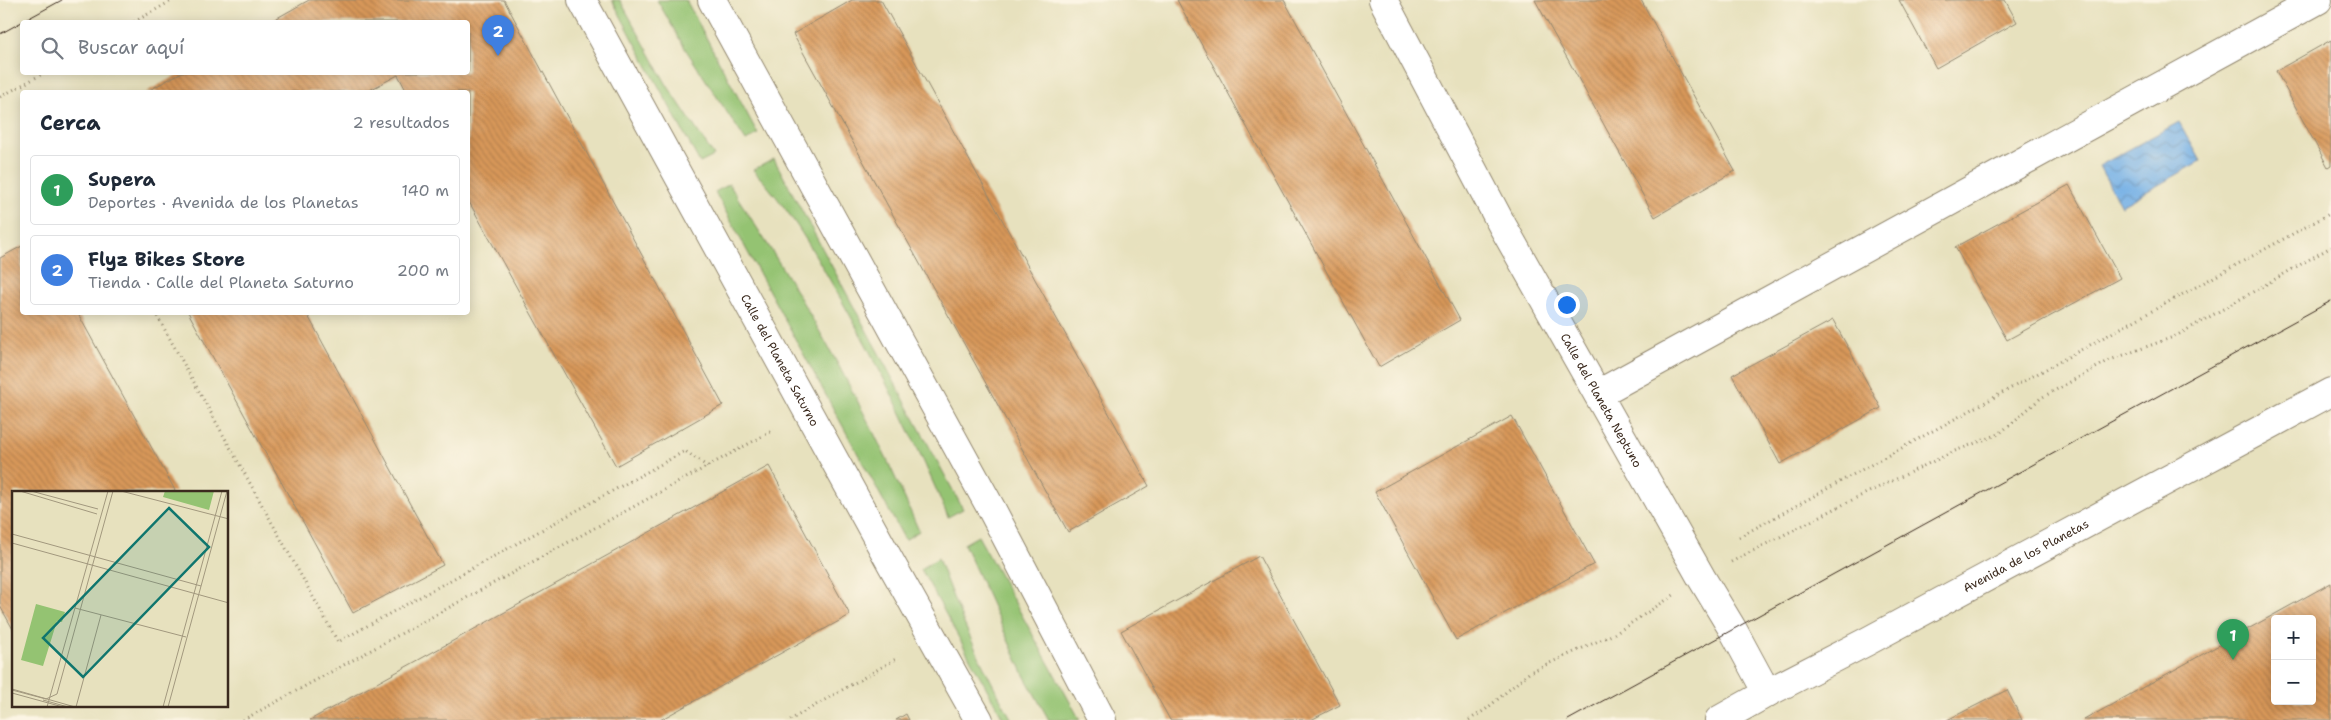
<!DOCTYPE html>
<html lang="es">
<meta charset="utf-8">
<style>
body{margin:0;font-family:"Shantell Sans",sans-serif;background:#f6f6f7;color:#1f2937}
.controls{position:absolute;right:15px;bottom:15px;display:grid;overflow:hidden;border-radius:5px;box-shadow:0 2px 12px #0003}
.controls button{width:45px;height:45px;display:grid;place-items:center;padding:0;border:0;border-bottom:1px solid #e0e1e3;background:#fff;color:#1f2937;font:25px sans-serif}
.you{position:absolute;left:1566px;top:304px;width:18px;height:18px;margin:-12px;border:4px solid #fff;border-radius:50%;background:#1a73e8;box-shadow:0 0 0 8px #1a73e833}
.badge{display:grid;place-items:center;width:32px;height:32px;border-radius:50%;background:#111827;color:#fff;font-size:16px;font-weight:700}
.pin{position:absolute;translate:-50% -41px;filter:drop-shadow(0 1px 2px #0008)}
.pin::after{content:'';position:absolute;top:26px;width:18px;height:15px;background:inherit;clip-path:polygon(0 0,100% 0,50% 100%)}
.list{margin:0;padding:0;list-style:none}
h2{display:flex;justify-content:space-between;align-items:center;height:65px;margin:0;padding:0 20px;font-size:21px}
h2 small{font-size:16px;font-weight:400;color:#747a83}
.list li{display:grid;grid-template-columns:32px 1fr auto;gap:15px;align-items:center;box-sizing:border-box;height:70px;margin:0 10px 10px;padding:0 10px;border:1px solid #e0e1e3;border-radius:5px}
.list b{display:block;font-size:19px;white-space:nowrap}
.list p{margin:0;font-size:16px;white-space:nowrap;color:#747a83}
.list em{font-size:16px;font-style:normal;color:#747a83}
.icon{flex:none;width:28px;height:28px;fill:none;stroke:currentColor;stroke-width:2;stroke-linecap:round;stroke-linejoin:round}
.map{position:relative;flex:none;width:2331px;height:720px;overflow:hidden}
.search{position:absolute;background:#fff;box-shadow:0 2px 12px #0003;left:20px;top:20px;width:450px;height:55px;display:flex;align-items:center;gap:12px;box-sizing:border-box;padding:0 18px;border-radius:5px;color:#747a83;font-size:19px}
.panel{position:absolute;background:#fff;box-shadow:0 2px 12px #0003;left:20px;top:90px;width:450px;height:225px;border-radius:5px}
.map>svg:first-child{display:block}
</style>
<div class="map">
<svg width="2331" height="720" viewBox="0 0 2331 720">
<defs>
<pattern id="water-waves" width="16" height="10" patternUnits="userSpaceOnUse" patternTransform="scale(1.25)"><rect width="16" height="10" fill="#75b0e6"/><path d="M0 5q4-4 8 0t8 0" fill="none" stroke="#618fba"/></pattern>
<pattern id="building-back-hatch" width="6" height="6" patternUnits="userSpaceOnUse" patternTransform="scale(1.25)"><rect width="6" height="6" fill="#d8985a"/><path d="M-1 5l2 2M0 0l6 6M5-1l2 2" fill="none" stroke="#b07c4a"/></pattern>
</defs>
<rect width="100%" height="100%" fill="#fcf5e5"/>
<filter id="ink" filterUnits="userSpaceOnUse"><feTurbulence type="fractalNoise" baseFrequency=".02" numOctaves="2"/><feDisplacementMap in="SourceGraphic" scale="10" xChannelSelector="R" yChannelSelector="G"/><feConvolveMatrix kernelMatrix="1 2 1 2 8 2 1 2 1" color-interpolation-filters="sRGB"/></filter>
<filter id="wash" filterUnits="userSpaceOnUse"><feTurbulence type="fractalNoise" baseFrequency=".0096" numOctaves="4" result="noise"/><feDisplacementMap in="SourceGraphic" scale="20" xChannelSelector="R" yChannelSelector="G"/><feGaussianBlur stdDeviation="1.12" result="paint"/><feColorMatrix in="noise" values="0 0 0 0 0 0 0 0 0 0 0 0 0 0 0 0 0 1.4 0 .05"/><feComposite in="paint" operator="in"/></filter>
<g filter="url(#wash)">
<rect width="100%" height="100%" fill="#e7e1be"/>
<g fill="#94c372" stroke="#687648">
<polygon points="612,0 620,0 667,85 714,156 700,163"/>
<polygon points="657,0 686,0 758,134 746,141 686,50"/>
<path d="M 774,159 L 963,509 L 948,517 C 915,439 878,363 835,289 C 811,247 787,205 753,170 Z"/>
<path d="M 729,184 C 747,213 767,242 784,271 C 835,355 881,441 919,531 L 905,540 L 715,192 Z"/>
<polygon points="978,536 1080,720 1049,720 1025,677 964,544"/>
<path d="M 938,558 C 958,614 983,668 1012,720 L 1004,720 L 921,569 Z"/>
</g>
<polygon fill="url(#water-waves)" stroke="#586d82" points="2179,122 2201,161 2121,206 2099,166"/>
<g id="blocks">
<g fill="url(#building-back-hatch)" fill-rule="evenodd">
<polygon points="309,0 504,0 723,405 616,466 468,200 468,92 407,92 398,75 366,92 146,92 182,72 468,72 468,22 270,22"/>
<polygon points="852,0 881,0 1149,486 1068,532 793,34"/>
<polygon points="1177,0 1284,0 1460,320 1379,367"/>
<polygon points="1535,0 1641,0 1735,171 1655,217"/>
<polygon points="1899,0 2005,0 2017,22 1936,68"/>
<polygon points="2331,40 2331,165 2328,167 2276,71"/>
<polygon points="2069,185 2120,278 2007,340 1955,247"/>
<polygon points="22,246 22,312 77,312 176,492 14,492 14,631 0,606 0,258"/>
<polygon points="188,312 306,312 443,565 353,613"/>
<polygon points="1833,320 1881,408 1780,464 1732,375"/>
<polygon points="1512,416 1594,564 1456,640 1375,492"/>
<polygon points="769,466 850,615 660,720 310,720"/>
<polygon points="1259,556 1340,705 1311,720 1170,720 1121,631"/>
<path d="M 2331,583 L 2331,720 L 2084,720 ZM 2275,619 L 2312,619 L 2312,701 L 2275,701 Z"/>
<polygon points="2007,690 2022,720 1947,720"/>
<polygon points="906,714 909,720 896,720"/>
</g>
</g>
</g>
<g filter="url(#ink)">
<use href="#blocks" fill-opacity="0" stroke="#91866e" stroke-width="1"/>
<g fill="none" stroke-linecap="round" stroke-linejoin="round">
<g stroke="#91866e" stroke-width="30">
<g id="minor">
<path id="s1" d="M 582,0 L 892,565 L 979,720"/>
<polyline points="712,0 992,510 1102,720"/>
<path id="s2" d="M 1383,0 L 1502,225 L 1701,577 L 1733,630 L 1767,693"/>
<polyline points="1598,394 2318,0"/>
<path id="s3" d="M 1719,720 L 1767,693 L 1866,642 L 2331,392"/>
</g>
</g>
<g stroke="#91866e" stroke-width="3" stroke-dasharray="1 4" stroke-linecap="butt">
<polyline points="134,22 173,0"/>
<polyline points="0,97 46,72"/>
<polyline points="155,312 338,642 685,451 708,467"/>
<polyline points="1739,537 2331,213"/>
<polyline points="1731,562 1854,499 1955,451 1999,434 2041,398 2110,360 2176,336 2331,247"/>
<polyline points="243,720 774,430"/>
<polyline points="790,720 896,659"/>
<polyline points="1469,720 1485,710 1530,672 1616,633 1674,595"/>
</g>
<use href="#minor" stroke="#fff" stroke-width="28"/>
<g stroke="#3b2a1e" stroke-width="1">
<polyline points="0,34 62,0"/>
<polyline points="1568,720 2331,301"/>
</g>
</g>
</g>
<g text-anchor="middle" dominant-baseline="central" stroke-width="4.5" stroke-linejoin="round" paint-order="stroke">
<g font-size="12" fill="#3b2a1e" stroke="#fcf5e5">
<text stroke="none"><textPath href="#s1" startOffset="411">Calle del Planeta Saturno</textPath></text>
<text stroke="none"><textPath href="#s2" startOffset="456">Calle del Planeta Neptuno</textPath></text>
<text stroke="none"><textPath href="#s3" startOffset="348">Avenida de los Planetas</textPath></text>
</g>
</g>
<g transform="translate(12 491)">
<rect width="216" height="216" fill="#e7e1be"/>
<path d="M 153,0 L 202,0 L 197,19 L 151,6 ZM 24,113 L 53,121 L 50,131 L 45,130 L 31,175 L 9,169 Z" fill="#94c372"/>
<path fill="none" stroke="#a2987e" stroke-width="1" d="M 8,0 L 85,23M 19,0 L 86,18M 109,0 L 217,28M 0,43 L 189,95M 0,52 L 217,112M 63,117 L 174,146M 0,198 L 63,216M 0,199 L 34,208 L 45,203 L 101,0M 0,202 L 51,216M 31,209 L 56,216M 35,216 L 96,0M 64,216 L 89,124M 151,216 L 210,0M 156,216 L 215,0"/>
<path fill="#0f766e" fill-opacity="0.15" stroke="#0f766e" stroke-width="2.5" d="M 157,17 L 197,56 L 71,186 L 31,147 Z"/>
<rect width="216" height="216" fill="none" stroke="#3b2a1e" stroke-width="2.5"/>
</g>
</svg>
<div class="controls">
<button>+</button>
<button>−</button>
</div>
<div class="you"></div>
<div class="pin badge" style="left:2233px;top:660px;background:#2e9e5b">1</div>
<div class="pin badge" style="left:498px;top:56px;background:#3f7fe0">2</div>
<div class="search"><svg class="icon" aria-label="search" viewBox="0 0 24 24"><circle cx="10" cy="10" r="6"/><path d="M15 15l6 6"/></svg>Buscar aquí</div>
<section class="panel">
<h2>Cerca<small>2 resultados</small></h2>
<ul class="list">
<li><span class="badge" style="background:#2e9e5b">1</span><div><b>Supera</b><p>Deportes · Avenida de los Planetas</p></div><em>140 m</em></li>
<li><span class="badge" style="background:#3f7fe0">2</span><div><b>Flyz Bikes Store</b><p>Tienda · Calle del Planeta Saturno</p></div><em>200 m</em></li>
</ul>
</section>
</div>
